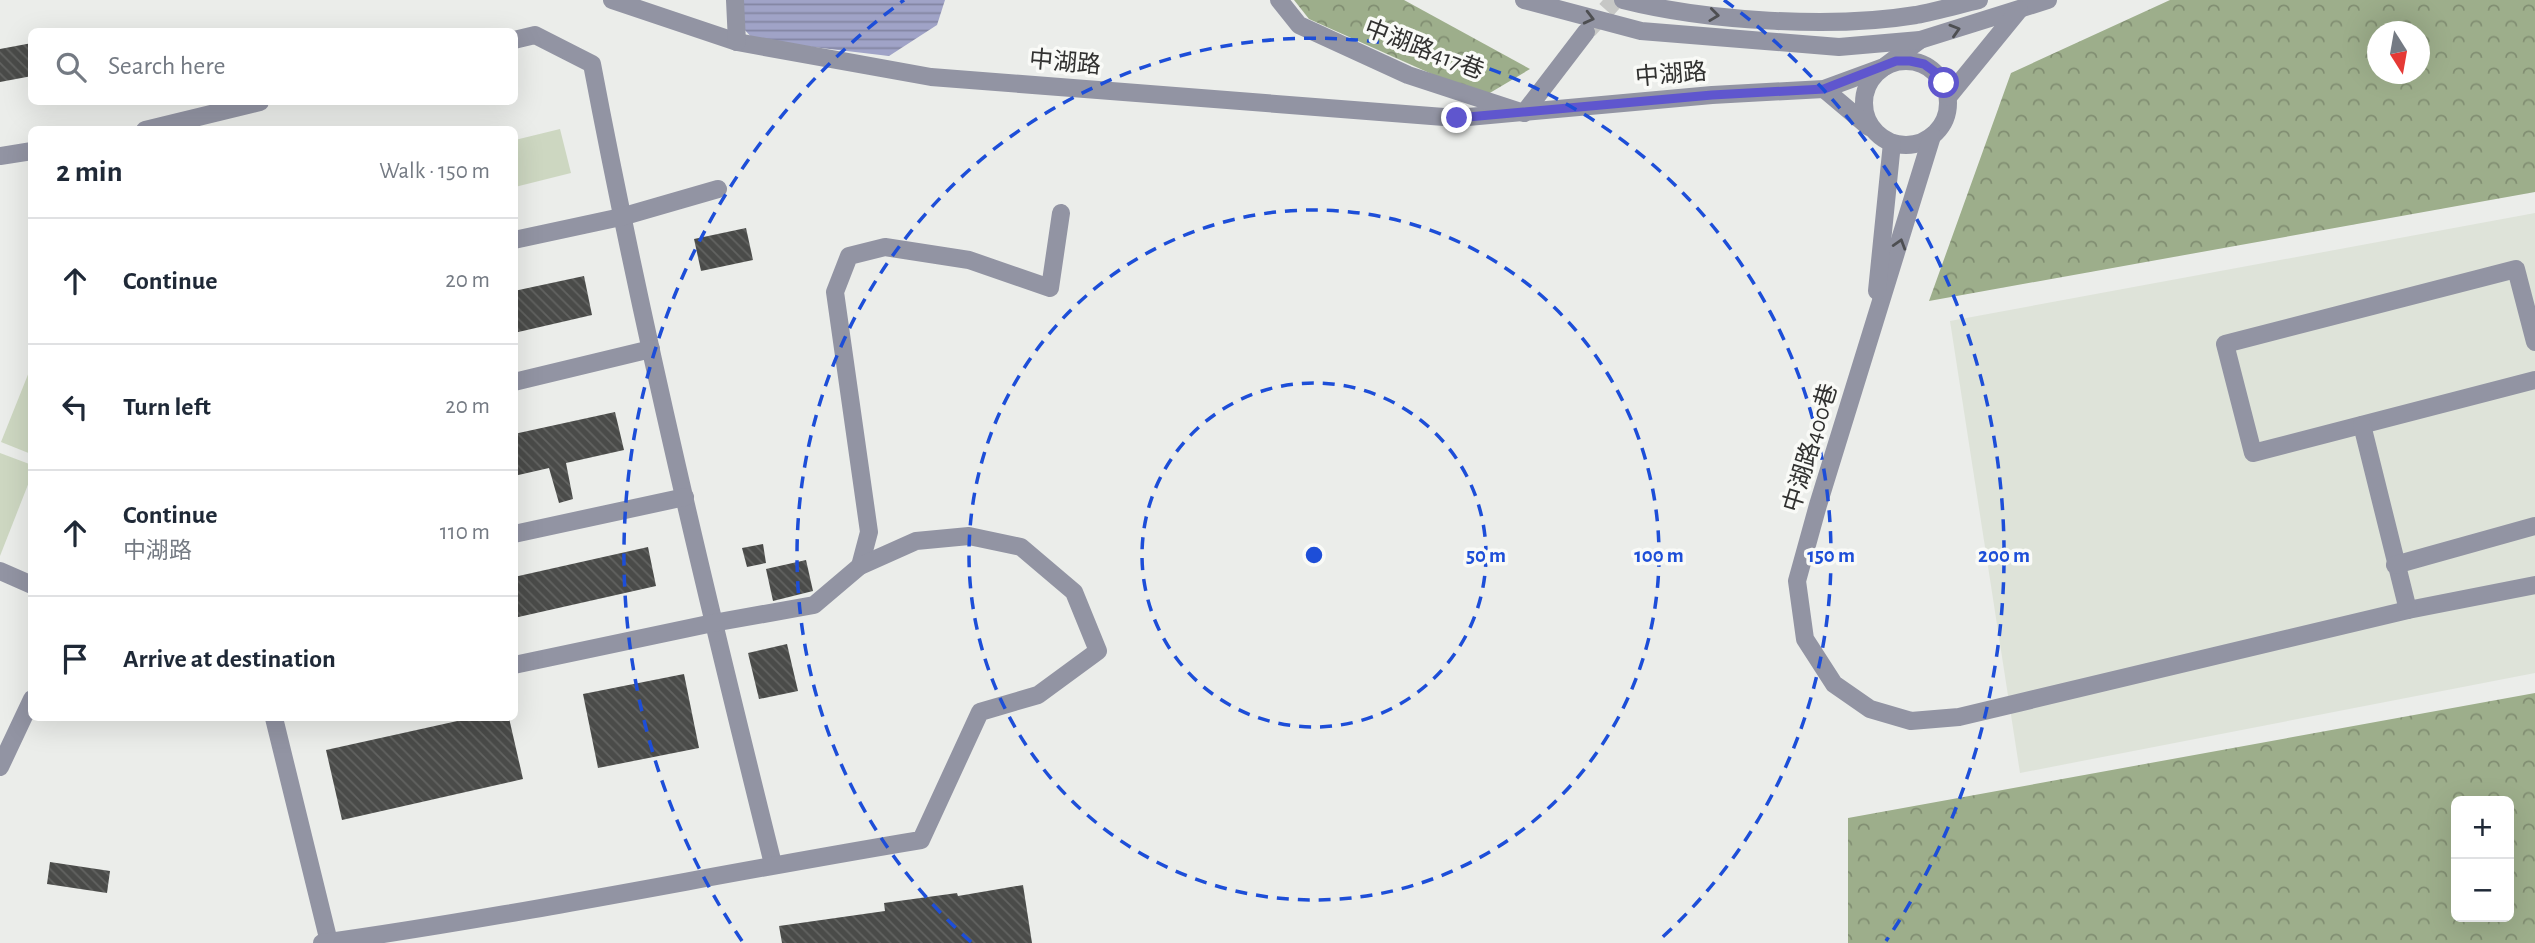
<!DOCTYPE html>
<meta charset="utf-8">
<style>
body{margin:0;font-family:"Alegreya Sans","Noto Sans TC",sans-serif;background:#f6f6f7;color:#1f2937}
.controls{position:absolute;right:21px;bottom:21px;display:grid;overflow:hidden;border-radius:10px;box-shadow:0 7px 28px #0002}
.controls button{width:63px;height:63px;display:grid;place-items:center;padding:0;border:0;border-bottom:2px solid #e0e1e3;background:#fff;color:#1f2937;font:35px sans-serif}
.compass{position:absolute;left:2367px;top:21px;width:63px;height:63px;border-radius:50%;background:#fff;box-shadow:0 7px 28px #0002;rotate:169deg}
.stop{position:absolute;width:21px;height:21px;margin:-16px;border:5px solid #5f56ce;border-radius:50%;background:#fff}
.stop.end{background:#5f56ce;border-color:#fff;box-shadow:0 2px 7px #0008}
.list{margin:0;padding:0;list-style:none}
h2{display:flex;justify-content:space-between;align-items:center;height:91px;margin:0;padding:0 28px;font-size:30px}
h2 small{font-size:23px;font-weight:400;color:#747a83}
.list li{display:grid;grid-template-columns:46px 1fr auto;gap:21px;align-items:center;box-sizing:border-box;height:126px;padding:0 28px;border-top:2px solid #e0e1e3}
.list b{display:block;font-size:26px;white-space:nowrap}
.list p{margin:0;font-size:23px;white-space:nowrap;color:#747a83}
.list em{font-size:23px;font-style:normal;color:#747a83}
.icon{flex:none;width:38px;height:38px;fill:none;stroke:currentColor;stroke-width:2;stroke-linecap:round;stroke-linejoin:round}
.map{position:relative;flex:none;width:2535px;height:943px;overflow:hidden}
.search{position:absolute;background:#fff;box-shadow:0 7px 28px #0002;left:28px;top:28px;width:490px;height:77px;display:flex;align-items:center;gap:18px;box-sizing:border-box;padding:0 24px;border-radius:10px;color:#747a83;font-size:26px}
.panel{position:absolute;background:#fff;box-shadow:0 7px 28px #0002;left:28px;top:126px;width:490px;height:595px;border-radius:10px}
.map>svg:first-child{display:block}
</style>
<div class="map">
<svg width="2535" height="943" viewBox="0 0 2535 943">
<defs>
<pattern id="forest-crowns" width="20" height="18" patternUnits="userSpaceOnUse" patternTransform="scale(1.75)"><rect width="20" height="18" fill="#9dae8b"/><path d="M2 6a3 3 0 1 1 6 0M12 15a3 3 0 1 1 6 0" fill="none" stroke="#818e72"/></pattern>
<pattern id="water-rules" width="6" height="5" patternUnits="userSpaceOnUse" patternTransform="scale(1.75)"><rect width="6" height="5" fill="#a0a3c7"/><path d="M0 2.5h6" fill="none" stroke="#8385a2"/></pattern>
<pattern id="building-back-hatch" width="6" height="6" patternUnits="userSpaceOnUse" patternTransform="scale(1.75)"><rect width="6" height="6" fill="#4a4b49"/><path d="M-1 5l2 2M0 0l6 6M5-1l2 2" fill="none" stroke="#626361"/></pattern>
</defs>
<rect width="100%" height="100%" fill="#ebedea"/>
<polygon fill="#dee3d9" points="2535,213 2535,673 2020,773 1950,321"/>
<g fill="#cdd7c1">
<polygon points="560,129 571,173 515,187 515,140"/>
<polygon points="31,367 31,454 1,442"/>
<polygon points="0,453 32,465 31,477 0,556"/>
</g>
<g fill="url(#forest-crowns)" fill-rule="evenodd">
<polygon points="1294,0 1404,0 1530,69 1483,97 1309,19"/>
<path d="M 2170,0 L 2535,0 L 2535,192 L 1929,301 L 2011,73 ZM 2378,32 L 2420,32 L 2420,74 L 2378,74 Z"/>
<path d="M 2535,693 L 2535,943 L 1848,943 L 1848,818 ZM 2456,801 L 2509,801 L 2509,917 L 2456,917 Z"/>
</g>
<polygon fill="url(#water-rules)" points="744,0 945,0 937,25 889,56 754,40 742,27"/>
<g fill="url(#building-back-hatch)">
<polygon points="32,43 32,76 0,82 0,49"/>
<polygon points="746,228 753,260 701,271 694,239"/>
<polygon points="584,276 592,315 514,333 514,291"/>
<polygon points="615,412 624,450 566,463 573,499 559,503 549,468 514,476 514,434"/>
<polygon points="763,544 766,563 747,567 742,548"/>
<polygon points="648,547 656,586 514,618 514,577"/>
<polygon points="806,560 813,591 773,601 766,569"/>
<polygon points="787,644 798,691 759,699 748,653"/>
<polygon points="684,674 699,748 598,768 583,694"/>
<polygon points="471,718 509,718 523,779 342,820 326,750"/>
<polygon points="50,862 110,871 107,893 47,884"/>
<polygon points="1023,885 1032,943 782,943 779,926 885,911 884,903 957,893 958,896"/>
</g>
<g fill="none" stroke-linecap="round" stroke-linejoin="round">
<polyline stroke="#c6c7c5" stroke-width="18" stroke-dasharray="18 9" stroke-linecap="butt" points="1588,30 1615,0"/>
<g stroke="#9294a3" stroke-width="18">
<polyline points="612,0 737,42 931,77 1457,118 1712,95 1824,89 1884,67 1920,40"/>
<polyline points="735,0 737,42"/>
<polyline points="1279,0 1299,25 1408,75 1524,113 1586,32"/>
<polyline points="1524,0 1641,31 1839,47 1920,40 2048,0"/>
<path d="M 1623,0 C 1706,21 1832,29 1916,15 C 1937,11 1958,5 1979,0"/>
<path d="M 514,40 L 535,35 L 592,64 C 643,333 707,599 773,864"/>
<circle cx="1906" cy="103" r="42"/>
<polyline points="1824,89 1869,127"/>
<polyline points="1948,97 2019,10"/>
<polyline points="145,130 260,102"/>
<polyline points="1932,136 1818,505 1797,581 1805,639 1834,684 1870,709 1911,721 1959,717 2408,610 2535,585"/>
<polyline points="0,156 32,151"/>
<polyline points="514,240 621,217 718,189"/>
<polyline points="1877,291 1892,143"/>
<polyline points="2535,342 2516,269 2225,344 2253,453 2535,380"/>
<polyline points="514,382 651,349"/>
<polyline points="2362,425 2408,610"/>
<polyline points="514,534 685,497"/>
<polyline points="2395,565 2535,526"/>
<polyline points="860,566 869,532 835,292 849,256 885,247 969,260 1050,288 1061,213"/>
<polyline points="0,571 32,585"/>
<polyline points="274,718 329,942"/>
<polyline points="0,767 32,699"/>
<path d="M 322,943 C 523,915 721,873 921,840 L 980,712 L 1038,695 L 1098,651 L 1074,592 L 1021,547 L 969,536 L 916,541 L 860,566 L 814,605 L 713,623 L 514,665"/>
</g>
</g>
<defs><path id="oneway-chevron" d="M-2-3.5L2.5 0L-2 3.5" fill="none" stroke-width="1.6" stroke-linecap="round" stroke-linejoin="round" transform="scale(1.75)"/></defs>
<g stroke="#4e4f52">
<use href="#oneway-chevron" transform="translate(1714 15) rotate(7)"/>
<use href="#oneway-chevron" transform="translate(1589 18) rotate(14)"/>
<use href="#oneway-chevron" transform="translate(1955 30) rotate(-17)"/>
<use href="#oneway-chevron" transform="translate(1900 244) rotate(-73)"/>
</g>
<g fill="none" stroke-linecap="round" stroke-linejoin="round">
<polyline stroke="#5f56ce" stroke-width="9" points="1457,118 1712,95 1824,89 1896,61 1910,61 1924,64 1935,72 1944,83"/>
</g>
<g fill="none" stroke="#1d4ed8" stroke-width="3.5" stroke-dasharray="12 9">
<circle cx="1314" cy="555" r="172"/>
<circle cx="1314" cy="555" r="345"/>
<path d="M971 942A517 517 0 1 1 1657 942"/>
<path d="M742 941A690 690 0 0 1 904 0M1724 0A690 690 0 0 1 1886 941"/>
</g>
<g text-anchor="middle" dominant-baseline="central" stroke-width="7" stroke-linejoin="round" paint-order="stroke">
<g font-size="24" fill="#313130" stroke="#f9faf7">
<text transform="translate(1424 50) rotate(21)">中湖路417巷</text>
<text transform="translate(1065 63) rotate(5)">中湖路</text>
<text transform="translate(1671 75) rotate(-5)">中湖路</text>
<text transform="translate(1811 448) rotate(-73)">中湖路400巷</text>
</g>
</g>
<circle cx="1314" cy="555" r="10" fill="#1d4ed8" stroke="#f9faf7" stroke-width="3.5"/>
<g font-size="21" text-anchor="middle" font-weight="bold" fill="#1d4ed8" stroke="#f9faf7" stroke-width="7" stroke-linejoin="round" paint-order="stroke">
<text x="1486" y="562">50 m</text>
<text x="1659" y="562">100 m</text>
<text x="1831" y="562">150 m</text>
<text x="2004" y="562">200 m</text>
</g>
</svg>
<div class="controls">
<button>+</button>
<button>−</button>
</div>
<svg class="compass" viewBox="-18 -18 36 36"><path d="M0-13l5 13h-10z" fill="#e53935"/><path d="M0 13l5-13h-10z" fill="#747a83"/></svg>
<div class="stop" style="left:1944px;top:83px"></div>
<div class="stop end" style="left:1457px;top:118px"></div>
<div class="search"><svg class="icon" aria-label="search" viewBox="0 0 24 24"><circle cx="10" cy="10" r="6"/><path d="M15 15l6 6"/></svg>Search here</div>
<section class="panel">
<h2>2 min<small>Walk · 150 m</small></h2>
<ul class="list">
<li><svg class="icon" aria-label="ahead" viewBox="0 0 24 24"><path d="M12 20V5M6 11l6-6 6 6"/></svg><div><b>Continue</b></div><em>20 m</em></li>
<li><svg class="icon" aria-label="left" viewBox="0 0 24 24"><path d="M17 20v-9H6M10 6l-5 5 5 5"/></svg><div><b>Turn left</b></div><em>20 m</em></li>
<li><svg class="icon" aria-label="ahead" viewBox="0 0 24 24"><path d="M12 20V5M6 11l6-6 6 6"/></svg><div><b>Continue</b><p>中湖路</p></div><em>110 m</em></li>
<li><svg class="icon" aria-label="arrive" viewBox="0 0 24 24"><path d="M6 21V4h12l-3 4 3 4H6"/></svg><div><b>Arrive at destination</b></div></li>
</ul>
</section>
</div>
